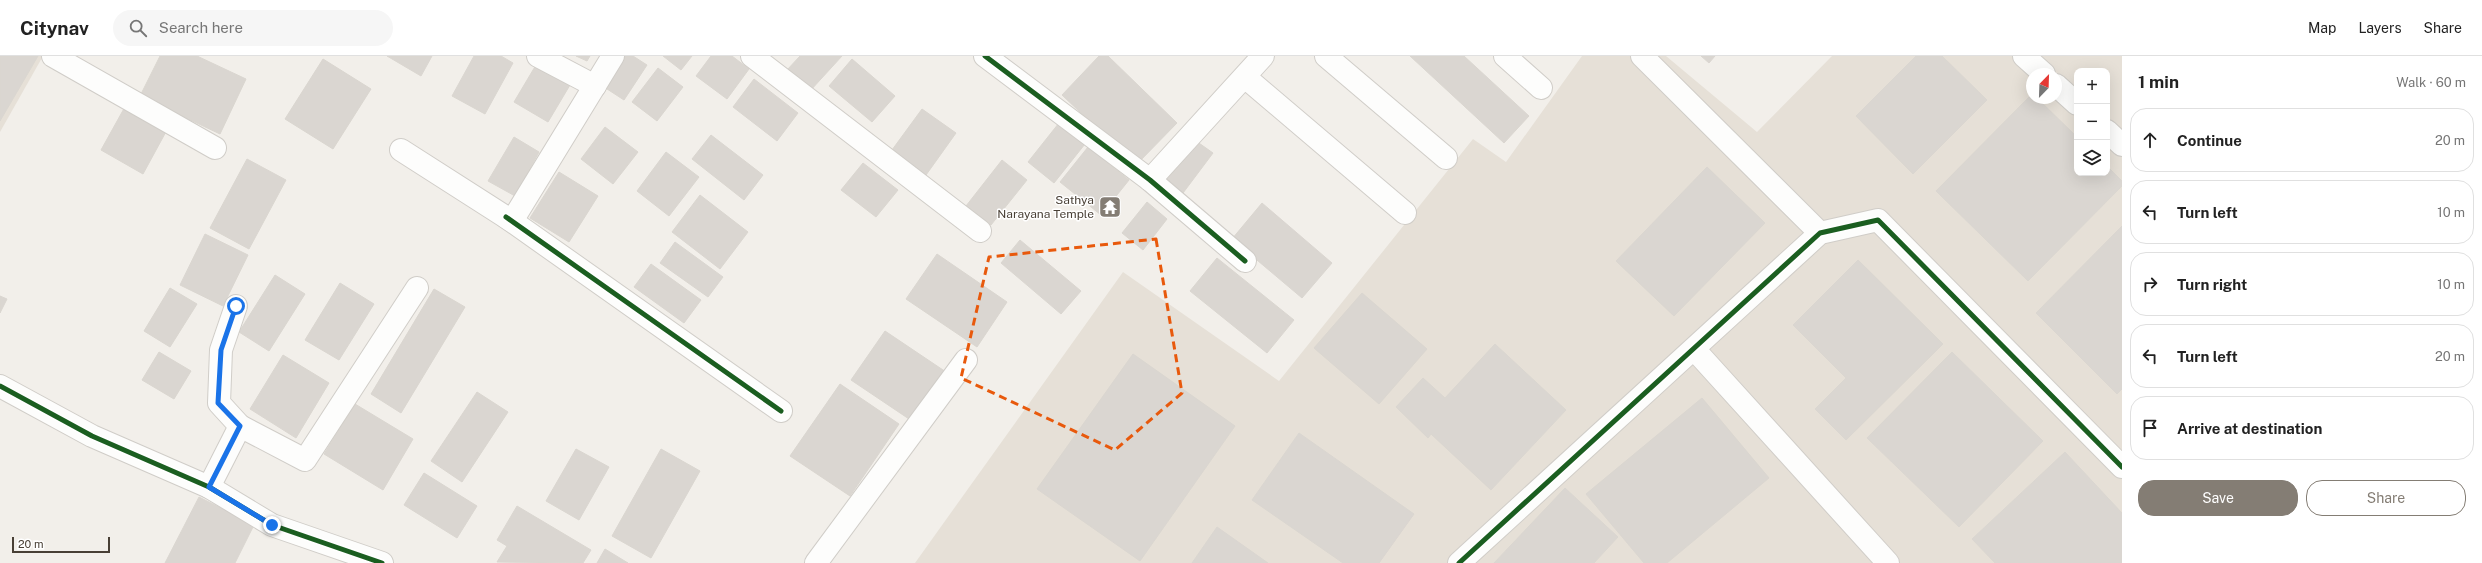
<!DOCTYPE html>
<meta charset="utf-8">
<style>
body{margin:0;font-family:"Public Sans",sans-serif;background:#f6f6f6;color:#222}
.controls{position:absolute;right:12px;top:12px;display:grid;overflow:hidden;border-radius:8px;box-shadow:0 4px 16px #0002}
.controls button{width:36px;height:36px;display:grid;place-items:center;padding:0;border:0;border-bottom:1px solid #e0e0e0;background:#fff;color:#222;font:20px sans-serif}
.compass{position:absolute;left:2026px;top:12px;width:36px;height:36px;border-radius:50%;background:#fff;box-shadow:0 4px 16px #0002;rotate:23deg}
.scale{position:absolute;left:12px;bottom:10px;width:98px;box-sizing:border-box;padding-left:4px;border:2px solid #483f35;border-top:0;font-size:11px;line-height:14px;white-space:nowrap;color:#483f35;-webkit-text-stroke:3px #fff;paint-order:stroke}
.stop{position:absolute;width:12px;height:12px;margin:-9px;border:3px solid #1a73e8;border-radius:50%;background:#fff}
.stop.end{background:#1a73e8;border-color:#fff;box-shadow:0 1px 4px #0008}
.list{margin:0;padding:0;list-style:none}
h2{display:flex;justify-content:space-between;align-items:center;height:52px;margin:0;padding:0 16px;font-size:17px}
h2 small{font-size:13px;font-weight:400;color:#767676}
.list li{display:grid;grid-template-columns:26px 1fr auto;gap:12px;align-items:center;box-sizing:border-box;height:64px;margin:0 8px 8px;padding:0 8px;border:1px solid #e0e0e0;border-radius:16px}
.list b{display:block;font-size:15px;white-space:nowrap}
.list em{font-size:13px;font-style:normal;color:#767676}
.actions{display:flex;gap:8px;padding:12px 16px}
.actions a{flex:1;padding:9px 0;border:1px solid #847d74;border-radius:16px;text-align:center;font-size:14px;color:#847d74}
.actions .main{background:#847d74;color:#fff}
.icon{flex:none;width:22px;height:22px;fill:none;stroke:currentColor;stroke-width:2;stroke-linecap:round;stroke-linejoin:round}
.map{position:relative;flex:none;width:2122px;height:507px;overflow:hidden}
header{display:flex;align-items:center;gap:24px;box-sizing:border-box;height:56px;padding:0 20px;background:#fff;border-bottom:1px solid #e0e0e0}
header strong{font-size:19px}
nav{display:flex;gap:22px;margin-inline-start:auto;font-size:14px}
.search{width:280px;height:36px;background:#f6f6f6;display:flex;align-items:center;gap:10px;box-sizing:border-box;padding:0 14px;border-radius:22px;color:#767676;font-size:15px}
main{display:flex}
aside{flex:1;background:#fff}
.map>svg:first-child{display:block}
</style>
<header>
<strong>Citynav</strong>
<div class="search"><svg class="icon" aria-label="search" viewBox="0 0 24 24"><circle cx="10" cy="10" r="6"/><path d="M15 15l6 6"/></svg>Search here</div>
<nav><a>Map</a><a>Layers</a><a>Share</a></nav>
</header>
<main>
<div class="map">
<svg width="2122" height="507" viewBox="0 0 2122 507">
<rect width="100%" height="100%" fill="#f2efea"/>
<g fill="#e6e0d7" fill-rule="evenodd">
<polygon points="0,0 43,0 0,76"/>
<path d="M 1582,0 L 1666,0 L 1757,76 L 1832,0 L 2122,0 L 2122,507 L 915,507 L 1123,216 L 1279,325 L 1473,83 L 1506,106 ZM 2077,15 L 2107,15 L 2107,117 L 2077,117 ZM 2032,18 L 2056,18 L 2056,42 L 2032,42 Z"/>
</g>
<g fill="#dad6d1" stroke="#dad6d0">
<polygon points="0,0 38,0 0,65"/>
<polygon points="160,0 197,0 246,23 220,78 140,40"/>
<polygon points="387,0 432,0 421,20"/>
<polygon points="474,0 501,0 513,7 485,58 452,40"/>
<polygon points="576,0 590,0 587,5"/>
<polygon points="625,0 633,0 647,9 624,44 604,31"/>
<polygon points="663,0 692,0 681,14"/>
<polygon points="711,0 732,0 749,13 727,43 696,20"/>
<polygon points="800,0 842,0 810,35 787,14"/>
<polygon points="1099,0 1108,0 1177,67 1136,109 1062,39"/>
<polygon points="1410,0 1464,0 1529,60 1504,87"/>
<polygon points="1701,0 1715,0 1709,7"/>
<polygon points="1916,0 1942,0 1987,44 1913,118 1856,60"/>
<polygon points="323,3 371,33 333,93 285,63"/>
<polygon points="852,3 895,40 872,66 829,30"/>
<polygon points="536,9 570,29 548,66 514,46"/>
<polygon points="658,12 683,31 657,65 632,46"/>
<polygon points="754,23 798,57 777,85 733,51"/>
<polygon points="2032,38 2032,42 2037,42 2077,81 2077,117 2107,117 2107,110 2122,125 2122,130 2028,225 1936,135"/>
<polygon points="126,49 168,72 143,118 101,94"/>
<polygon points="922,53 956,77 926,119 892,94"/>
<polygon points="1059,67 1085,88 1054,127 1028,106"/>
<polygon points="605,71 638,96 613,128 581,103"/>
<polygon points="711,79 763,119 744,144 692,103"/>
<polygon points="514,81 539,96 515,140 488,125"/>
<polygon points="1196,85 1213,97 1183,137 1166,124"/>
<polygon points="1088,91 1129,124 1101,159 1060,126"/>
<polygon points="666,96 699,121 669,160 637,135"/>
<polygon points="247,103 286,124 249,193 210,172"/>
<polygon points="1002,104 1027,124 991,169 966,150"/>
<polygon points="863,107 898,134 876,161 841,134"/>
<polygon points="1707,111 1765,167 1674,260 1616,205"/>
<polygon points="559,116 598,140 569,186 530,162"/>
<polygon points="700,139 748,176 720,213 672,176"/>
<polygon points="1147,146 1167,163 1143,194 1122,177"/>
<polygon points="1262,147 1332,207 1302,242 1232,183"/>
<polygon points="2122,170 2122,333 2117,338 2036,257"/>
<polygon points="205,178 248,199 223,250 180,229"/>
<polygon points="1020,184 1081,235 1061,258 1001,207"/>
<polygon points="675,186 723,221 708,241 660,207"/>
<polygon points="937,198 1007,246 977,291 906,243"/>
<polygon points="1217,202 1294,264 1267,297 1190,235"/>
<polygon points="1858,204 1943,288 1846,384 1815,353 1846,322 1793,269"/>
<polygon points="651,208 701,244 684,267 634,231"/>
<polygon points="275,219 305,238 269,295 239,276"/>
<polygon points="340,227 374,248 339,304 305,284"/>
<polygon points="170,232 197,248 170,291 144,275"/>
<polygon points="434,233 465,251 401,357 371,338"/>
<polygon points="1362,237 1427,293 1379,348 1314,292"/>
<polygon points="0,240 7,243 0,257"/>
<polygon points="885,275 946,316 912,365 851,324"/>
<polygon points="1495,288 1566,354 1491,434 1431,378 1428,382 1396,351 1423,322 1445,342"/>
<polygon points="159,296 191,315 174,343 142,324"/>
<polygon points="1952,296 2043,385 1959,471 1867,382"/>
<polygon points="1133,298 1235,370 1140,505 1037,433"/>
<polygon points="283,299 329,327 296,382 250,353"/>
<polygon points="840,328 899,368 850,440 790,400"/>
<polygon points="477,336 508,356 462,426 431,405"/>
<polygon points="1702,342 1769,422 1667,507 1644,507 1586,438"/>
<polygon points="355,348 413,383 383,434 324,398"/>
<polygon points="1299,377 1414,458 1379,507 1343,507 1252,444"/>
<polygon points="576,393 609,411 579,464 546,445"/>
<polygon points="661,393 700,415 651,502 612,480"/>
<polygon points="2065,396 2122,457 2122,507 1995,507 1972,483"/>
<polygon points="424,417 477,450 457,482 404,449"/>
<polygon points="1565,432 1618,481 1594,507 1494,507"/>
<polygon points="199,441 254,469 235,507 165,507"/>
<polygon points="517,450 591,494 583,507 497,506 507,490 497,484"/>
<polygon points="1217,471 1268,507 1192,507"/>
<polygon points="605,493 628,507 597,507"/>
</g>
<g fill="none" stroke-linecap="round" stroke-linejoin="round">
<g stroke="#d0cdc8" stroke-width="24">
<g id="street">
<polyline points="53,0 215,92"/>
<polyline points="538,0 595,30"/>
<polyline points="752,0 980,175"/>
<polyline points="985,0 1150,124 1245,205"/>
<polyline points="1326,0 1446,102"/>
<polyline points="1505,0 1541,32"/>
<polyline points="1642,0 1820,177"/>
<polyline points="2024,0 2044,18"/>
<polyline points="1245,21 1405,157"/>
<polyline points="2056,29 2077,48"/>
<polyline points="2107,75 2122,89"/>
<polyline points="401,94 512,165 613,0"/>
<polyline points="1150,124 1263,0"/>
<polyline points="506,161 781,355"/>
<polyline points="1694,293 1888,507"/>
<polyline points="0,330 92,380 209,431 272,469 382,507"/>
<polyline points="240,370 305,404 417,232"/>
<polyline points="209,431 240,370 219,347 221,294 236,250"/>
<polyline points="816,507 966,304"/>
<polyline points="1459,507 1820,177 1878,164 2122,411"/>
</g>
</g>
<use href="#street" stroke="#fdfdfc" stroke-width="22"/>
<g stroke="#fff" stroke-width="8">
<g id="cycleway">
<polyline points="985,0 1150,124 1245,205"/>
<polyline points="506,161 781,355"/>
<polyline points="0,330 92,380 209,431 272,469 382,507"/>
<polyline points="1459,507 1820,177 1878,164 2122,411"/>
</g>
</g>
<use href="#cycleway" stroke="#1b5e20" stroke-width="5"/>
</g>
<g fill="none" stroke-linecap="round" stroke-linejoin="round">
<polyline stroke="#1a73e8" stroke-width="5" points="236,250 221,294 218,347 240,370 209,431 272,469"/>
</g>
<path fill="none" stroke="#e8590c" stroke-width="3" stroke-dasharray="8 5" stroke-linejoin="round" d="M 1156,183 L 1182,337 L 1115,394 L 961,322 L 989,201 Z"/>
<defs>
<g id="temple-square" transform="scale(1.15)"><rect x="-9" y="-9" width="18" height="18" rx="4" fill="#847d74" stroke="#fff"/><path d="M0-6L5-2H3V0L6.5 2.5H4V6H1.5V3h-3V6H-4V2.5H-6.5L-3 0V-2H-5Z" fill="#fff"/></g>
</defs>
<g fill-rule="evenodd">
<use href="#temple-square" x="1110" y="151"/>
</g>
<g text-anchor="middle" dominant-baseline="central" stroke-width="3" stroke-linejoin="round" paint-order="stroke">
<g font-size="12" fill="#483f35" stroke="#fff" text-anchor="end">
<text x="1094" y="144">Sathya<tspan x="1094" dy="14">Narayana Temple</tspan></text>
</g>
</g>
</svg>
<div class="controls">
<button>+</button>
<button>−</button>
<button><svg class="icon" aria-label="layers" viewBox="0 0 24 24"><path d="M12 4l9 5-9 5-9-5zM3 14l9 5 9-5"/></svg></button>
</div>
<svg class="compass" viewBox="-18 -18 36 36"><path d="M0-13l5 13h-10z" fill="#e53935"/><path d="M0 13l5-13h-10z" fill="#767676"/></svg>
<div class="scale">20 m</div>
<div class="stop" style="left:236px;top:250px"></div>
<div class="stop end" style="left:272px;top:469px"></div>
</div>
<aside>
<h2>1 min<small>Walk · 60 m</small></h2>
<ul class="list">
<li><svg class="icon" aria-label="ahead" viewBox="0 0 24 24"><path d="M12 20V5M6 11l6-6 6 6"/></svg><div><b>Continue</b></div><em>20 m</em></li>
<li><svg class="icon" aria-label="left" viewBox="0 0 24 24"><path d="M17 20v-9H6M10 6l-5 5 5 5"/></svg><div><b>Turn left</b></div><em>10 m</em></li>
<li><svg class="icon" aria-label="right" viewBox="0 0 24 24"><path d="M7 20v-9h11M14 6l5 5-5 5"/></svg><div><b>Turn right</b></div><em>10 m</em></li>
<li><svg class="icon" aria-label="left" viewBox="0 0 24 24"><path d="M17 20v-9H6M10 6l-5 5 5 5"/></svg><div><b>Turn left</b></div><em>20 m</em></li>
<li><svg class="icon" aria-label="arrive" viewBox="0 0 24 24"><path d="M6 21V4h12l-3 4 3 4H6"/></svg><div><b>Arrive at destination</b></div></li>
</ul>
<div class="actions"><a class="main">Save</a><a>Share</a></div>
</aside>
</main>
